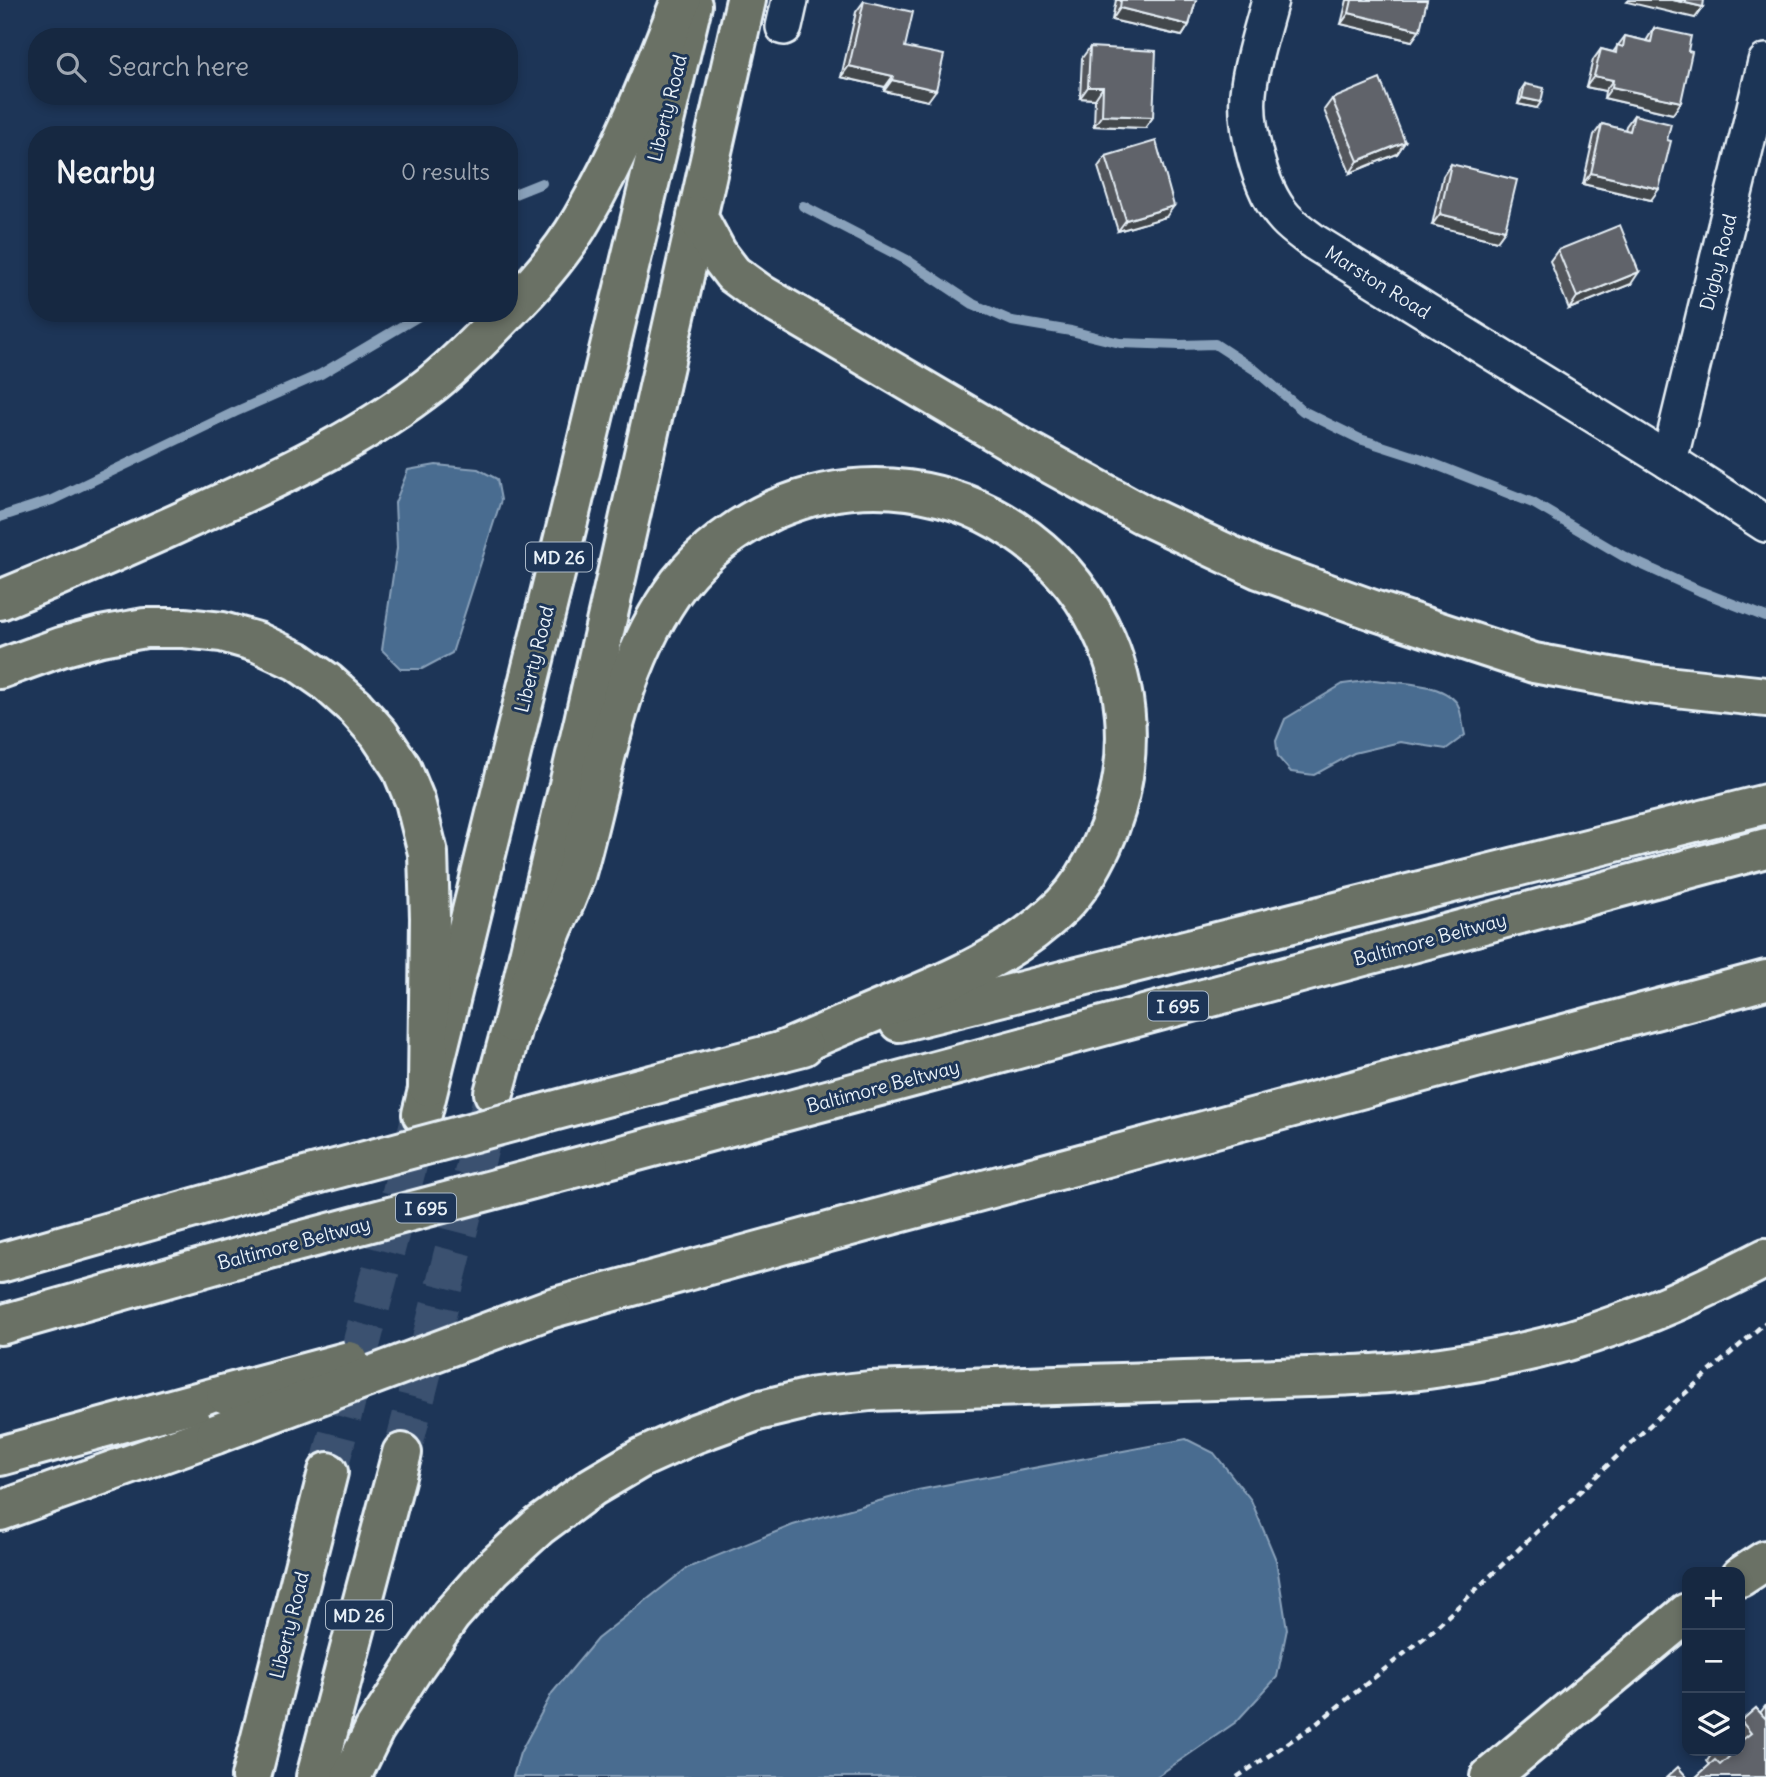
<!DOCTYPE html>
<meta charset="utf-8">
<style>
body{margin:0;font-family:Delius,sans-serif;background:#1f3048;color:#f1f3f6}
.controls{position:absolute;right:21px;bottom:21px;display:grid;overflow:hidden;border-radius:14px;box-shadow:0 4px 10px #0003}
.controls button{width:63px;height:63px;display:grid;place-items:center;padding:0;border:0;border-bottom:2px solid #35445a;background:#162841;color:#f1f3f6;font:35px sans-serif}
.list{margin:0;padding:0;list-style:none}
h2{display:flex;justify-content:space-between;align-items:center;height:91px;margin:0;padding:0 28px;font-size:30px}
h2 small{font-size:23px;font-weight:400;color:#9ea6b1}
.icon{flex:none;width:38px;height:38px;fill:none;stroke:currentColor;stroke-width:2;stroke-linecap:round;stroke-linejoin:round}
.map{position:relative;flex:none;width:1766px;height:1777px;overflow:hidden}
.search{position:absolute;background:#162841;box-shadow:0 4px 10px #0003;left:28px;top:28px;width:490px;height:77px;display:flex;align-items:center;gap:18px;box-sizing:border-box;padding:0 24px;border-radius:28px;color:#9ea6b1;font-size:26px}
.panel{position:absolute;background:#162841;box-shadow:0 4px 10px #0003;left:28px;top:126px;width:490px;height:196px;border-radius:28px}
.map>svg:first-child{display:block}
</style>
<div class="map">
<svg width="1766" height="1777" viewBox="0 0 1766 1777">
<rect width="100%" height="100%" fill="#1d3557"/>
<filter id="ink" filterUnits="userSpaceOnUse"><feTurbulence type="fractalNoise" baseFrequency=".0143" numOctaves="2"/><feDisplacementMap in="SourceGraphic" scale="14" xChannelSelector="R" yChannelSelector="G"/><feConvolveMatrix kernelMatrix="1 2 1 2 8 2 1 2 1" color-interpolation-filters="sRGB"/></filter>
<g filter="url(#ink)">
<g fill="#496c90" stroke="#89a1ba" stroke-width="2">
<polygon points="436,465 478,469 497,479 501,500 452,653 422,669 401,669 382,650 397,548 395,503 408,470"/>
<path d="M 1374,680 C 1398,683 1441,682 1457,703 C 1461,709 1463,727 1465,735 L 1446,749 L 1400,742 L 1354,753 L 1314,775 L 1291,772 L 1278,757 L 1276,741 L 1285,719 L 1343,684 Z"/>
<polygon points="1186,1439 1214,1453 1251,1500 1276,1560 1287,1629 1277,1677 1236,1722 1156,1777 513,1777 520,1753 552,1693 597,1639 687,1568 793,1525 918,1490"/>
</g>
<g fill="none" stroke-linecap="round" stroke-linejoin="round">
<g stroke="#89a1ba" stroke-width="10">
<polyline points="509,198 512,195 542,183"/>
<polyline points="803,206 907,260 973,304 1012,321 1071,331 1120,343 1180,345 1215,344 1255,370 1303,411 1360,439 1419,458 1533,503 1623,556 1700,591 1766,617"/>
<polyline points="0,517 52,500 235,412 321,374 424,313"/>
</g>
<g stroke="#3b516f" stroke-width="38" stroke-dasharray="38 19" stroke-linecap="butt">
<polyline points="402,1453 492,1099"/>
<polyline points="328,1472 420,1119"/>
</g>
<g stroke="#e8f1f8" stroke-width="40">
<g id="minor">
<path d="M 1270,0 C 1263,28 1253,56 1249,85 C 1243,122 1259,190 1285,218 C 1293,227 1305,235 1314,242 L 1669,461 L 1766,524"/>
<polyline points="784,27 790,0"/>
<polyline points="1669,461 1766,62"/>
</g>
</g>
<g stroke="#e8f1f8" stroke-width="44">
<g id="major">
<polyline points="494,1093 513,1023 584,721 746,0"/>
<polyline points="422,1114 572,505 692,5"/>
<polyline points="1740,1577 1766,1560"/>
<polyline points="251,1777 328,1472"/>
<polyline points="316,1777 402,1453"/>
<polyline points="1490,1777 1687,1613"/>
</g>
</g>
<g stroke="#e8f1f8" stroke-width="44">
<g id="highway">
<polyline points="697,216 717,253 733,274 762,295 1031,453 1142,514 1259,569 1373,610 1534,663 1648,684 1766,697"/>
<path d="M 509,310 C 536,283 563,252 582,219 C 623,149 652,74 681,0"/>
<path d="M 0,600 C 74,570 147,538 220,504 C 294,470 368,434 433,383 C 459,362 483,337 506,313"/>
<polyline points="0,669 61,647 101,636 145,628 184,628 222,632 257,642 297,661 327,682 355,707 379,734 401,767 415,801 428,853 430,918 428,1086"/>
<polyline points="899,1022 1766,804"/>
<path d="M 513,1023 C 526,992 540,960 553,928 C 561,911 569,893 575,876 C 604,777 615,668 679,583 C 703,552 738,526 773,510 C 955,430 1152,579 1123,776 C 1117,819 1094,873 1063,905 C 1015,953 953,980 891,1005 C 854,1021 817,1036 780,1052"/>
<polyline points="609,1096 803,1046"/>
<polyline points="589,1164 1766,848"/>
<polyline points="0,1263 279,1184"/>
<polyline points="552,1308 876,1219 1766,980"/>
<polyline points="0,1325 262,1251"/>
<polyline points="0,1456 226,1394"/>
<polyline points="0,1511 216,1434"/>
<path d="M 351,1777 L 374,1730 L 415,1666 L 451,1615 L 492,1569 L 539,1526 L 592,1487 L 641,1458 L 694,1434 L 757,1411 L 815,1397 L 870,1391 L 1308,1377 C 1352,1375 1397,1374 1441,1367 C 1500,1359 1560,1346 1616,1325 C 1668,1307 1717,1283 1766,1258"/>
</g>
</g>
<polyline stroke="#e8f1f8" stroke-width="4.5" stroke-dasharray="7 5" stroke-linecap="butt" points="1237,1777 1316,1724 1430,1633 1664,1412 1766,1322"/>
<use href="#minor" stroke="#1d3557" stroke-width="35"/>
<use href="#major" stroke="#6a7165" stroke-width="38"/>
<use href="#highway" stroke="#6a7165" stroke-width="38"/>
<g stroke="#e8f1f8" stroke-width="44" stroke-linecap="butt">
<g id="highway-bridge">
<polyline points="279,1184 609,1096"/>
<polyline points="262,1251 589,1164"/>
<polyline points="226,1394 349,1361"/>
<polyline points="216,1434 552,1308"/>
</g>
</g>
<use href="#highway-bridge" stroke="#6a7165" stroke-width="38"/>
</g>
<g fill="#53565c" stroke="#e8f1f8" stroke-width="2">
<polygon points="1116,0 1196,0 1189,25 1182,36 1112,20"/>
<polygon points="1347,0 1427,0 1412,41 1341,24"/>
<polygon points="864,1 905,47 928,101 884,91 885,87 841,77 856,12"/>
<polygon points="1654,28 1673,114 1604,98 1605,91 1586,87 1593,60 1601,49 1613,52 1625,36 1646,41"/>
<polygon points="1090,47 1153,117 1145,128 1094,126 1095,99 1080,98 1082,58"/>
<polygon points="1525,84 1537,108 1518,104 1521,90"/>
<polygon points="1332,99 1405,142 1397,154 1350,173 1324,110"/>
<polygon points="1634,115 1667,140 1651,200 1583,184 1594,135 1602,124 1625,130 1626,126"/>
<polygon points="1106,156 1166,217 1118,231 1098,167"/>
<polygon points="1451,164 1497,241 1432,225 1443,176"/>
<polygon points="1558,250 1631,284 1569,309 1550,261"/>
<polygon points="1766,1705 1766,1777 1710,1765 1707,1761 1714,1751 1740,1751 1740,1722 1756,1708 1760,1713"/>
</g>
<g fill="#43464b" stroke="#e8f1f8" stroke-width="2">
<polygon points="1629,0 1673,0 1703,7 1695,18 1627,2"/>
<polygon points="1120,8 1189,25 1182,36 1112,20"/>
<polygon points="1349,13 1420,30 1412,41 1341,24"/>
<polygon points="849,66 893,76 885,87 841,77"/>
<polygon points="1594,76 1613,80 1605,91 1586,87"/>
<polygon points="892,80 936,90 928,101 884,91"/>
<polygon points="1088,87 1103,87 1095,99 1080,98"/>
<polygon points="1612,87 1681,102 1673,114 1604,98"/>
<polygon points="1522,98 1541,102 1537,108 1518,104"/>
<polygon points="1102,115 1153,117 1145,128 1094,126"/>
<polygon points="1405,142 1397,154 1350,173 1358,161"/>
<polygon points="1591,173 1659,189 1651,200 1583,184"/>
<polygon points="1174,206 1166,217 1118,231 1126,220"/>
<polygon points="1440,214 1505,230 1497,241 1432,225"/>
<polygon points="1639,272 1631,284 1569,309 1577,297"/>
</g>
<g fill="#60646b" stroke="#e8f1f8" stroke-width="2">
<polygon points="1121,0 1196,0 1189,25 1120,8"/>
<polygon points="1352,0 1427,0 1420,30 1349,13"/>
<polygon points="1673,0 1704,0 1703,7"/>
<polygon points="864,1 913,12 905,47 944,55 936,90 892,80 893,76 849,66"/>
<polygon points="1654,28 1691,36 1688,51 1692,52 1681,102 1612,87 1613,80 1594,76 1601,49 1616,53 1617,45 1623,47 1625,36 1651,42"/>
<polygon points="1090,47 1156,51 1153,117 1102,115 1103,87 1088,87"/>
<polygon points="1380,79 1405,142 1358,161 1332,99"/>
<polygon points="1525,84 1544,88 1541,102 1522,98"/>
<polygon points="1634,115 1671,124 1667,140 1671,141 1659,189 1591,173 1602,124 1630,131"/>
<polygon points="1156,141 1174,206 1126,220 1106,156"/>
<polygon points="1451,164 1517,180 1505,230 1440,214"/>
<polygon points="1620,225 1639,272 1577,297 1558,250"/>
<polygon points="1756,1708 1766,1719 1766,1777 1696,1777 1715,1760 1720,1765 1729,1757 1724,1751 1740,1751 1740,1739 1741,1741 1751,1733 1741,1721"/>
<polygon points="1678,1767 1687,1777 1667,1777"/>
</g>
</g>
<g text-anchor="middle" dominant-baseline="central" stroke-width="6" stroke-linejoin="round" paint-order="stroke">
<g fill="#1d3557" stroke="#abb9c8" stroke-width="2">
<rect x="526" y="542.5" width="66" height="29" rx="5"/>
<rect x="1148" y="991.5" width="60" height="29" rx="5"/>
<rect x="396" y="1193.5" width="60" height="29" rx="5"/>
<rect x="326" y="1600.5" width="66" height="29" rx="5"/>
</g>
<g font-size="18" font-weight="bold" fill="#e8f1f8">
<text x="559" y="557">MD 26</text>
<text x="1178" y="1006">I 695</text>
<text x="426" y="1208">I 695</text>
<text x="359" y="1615">MD 26</text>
</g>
<g font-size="19" fill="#e8f1f8" stroke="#1d3557">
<text transform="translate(667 108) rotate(-76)">Liberty Road</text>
<text transform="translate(1718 262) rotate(-76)">Digby Road</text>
<text transform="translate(1378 282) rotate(32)">Marston Road</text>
<text transform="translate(534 659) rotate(-76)">Liberty Road</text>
<text transform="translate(1430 939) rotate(-15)">Baltimore Beltway</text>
<text transform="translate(883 1086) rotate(-15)">Baltimore Beltway</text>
<text transform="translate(294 1243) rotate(-15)">Baltimore Beltway</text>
<text transform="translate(289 1625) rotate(-76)">Liberty Road</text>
</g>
</g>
</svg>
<div class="controls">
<button>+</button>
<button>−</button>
<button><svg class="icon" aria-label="layers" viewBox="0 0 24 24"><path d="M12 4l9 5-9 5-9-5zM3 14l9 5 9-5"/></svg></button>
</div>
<div class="search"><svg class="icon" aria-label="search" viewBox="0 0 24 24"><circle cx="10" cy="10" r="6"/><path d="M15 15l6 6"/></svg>Search here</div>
<section class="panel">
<h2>Nearby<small>0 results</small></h2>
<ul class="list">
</ul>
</section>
</div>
